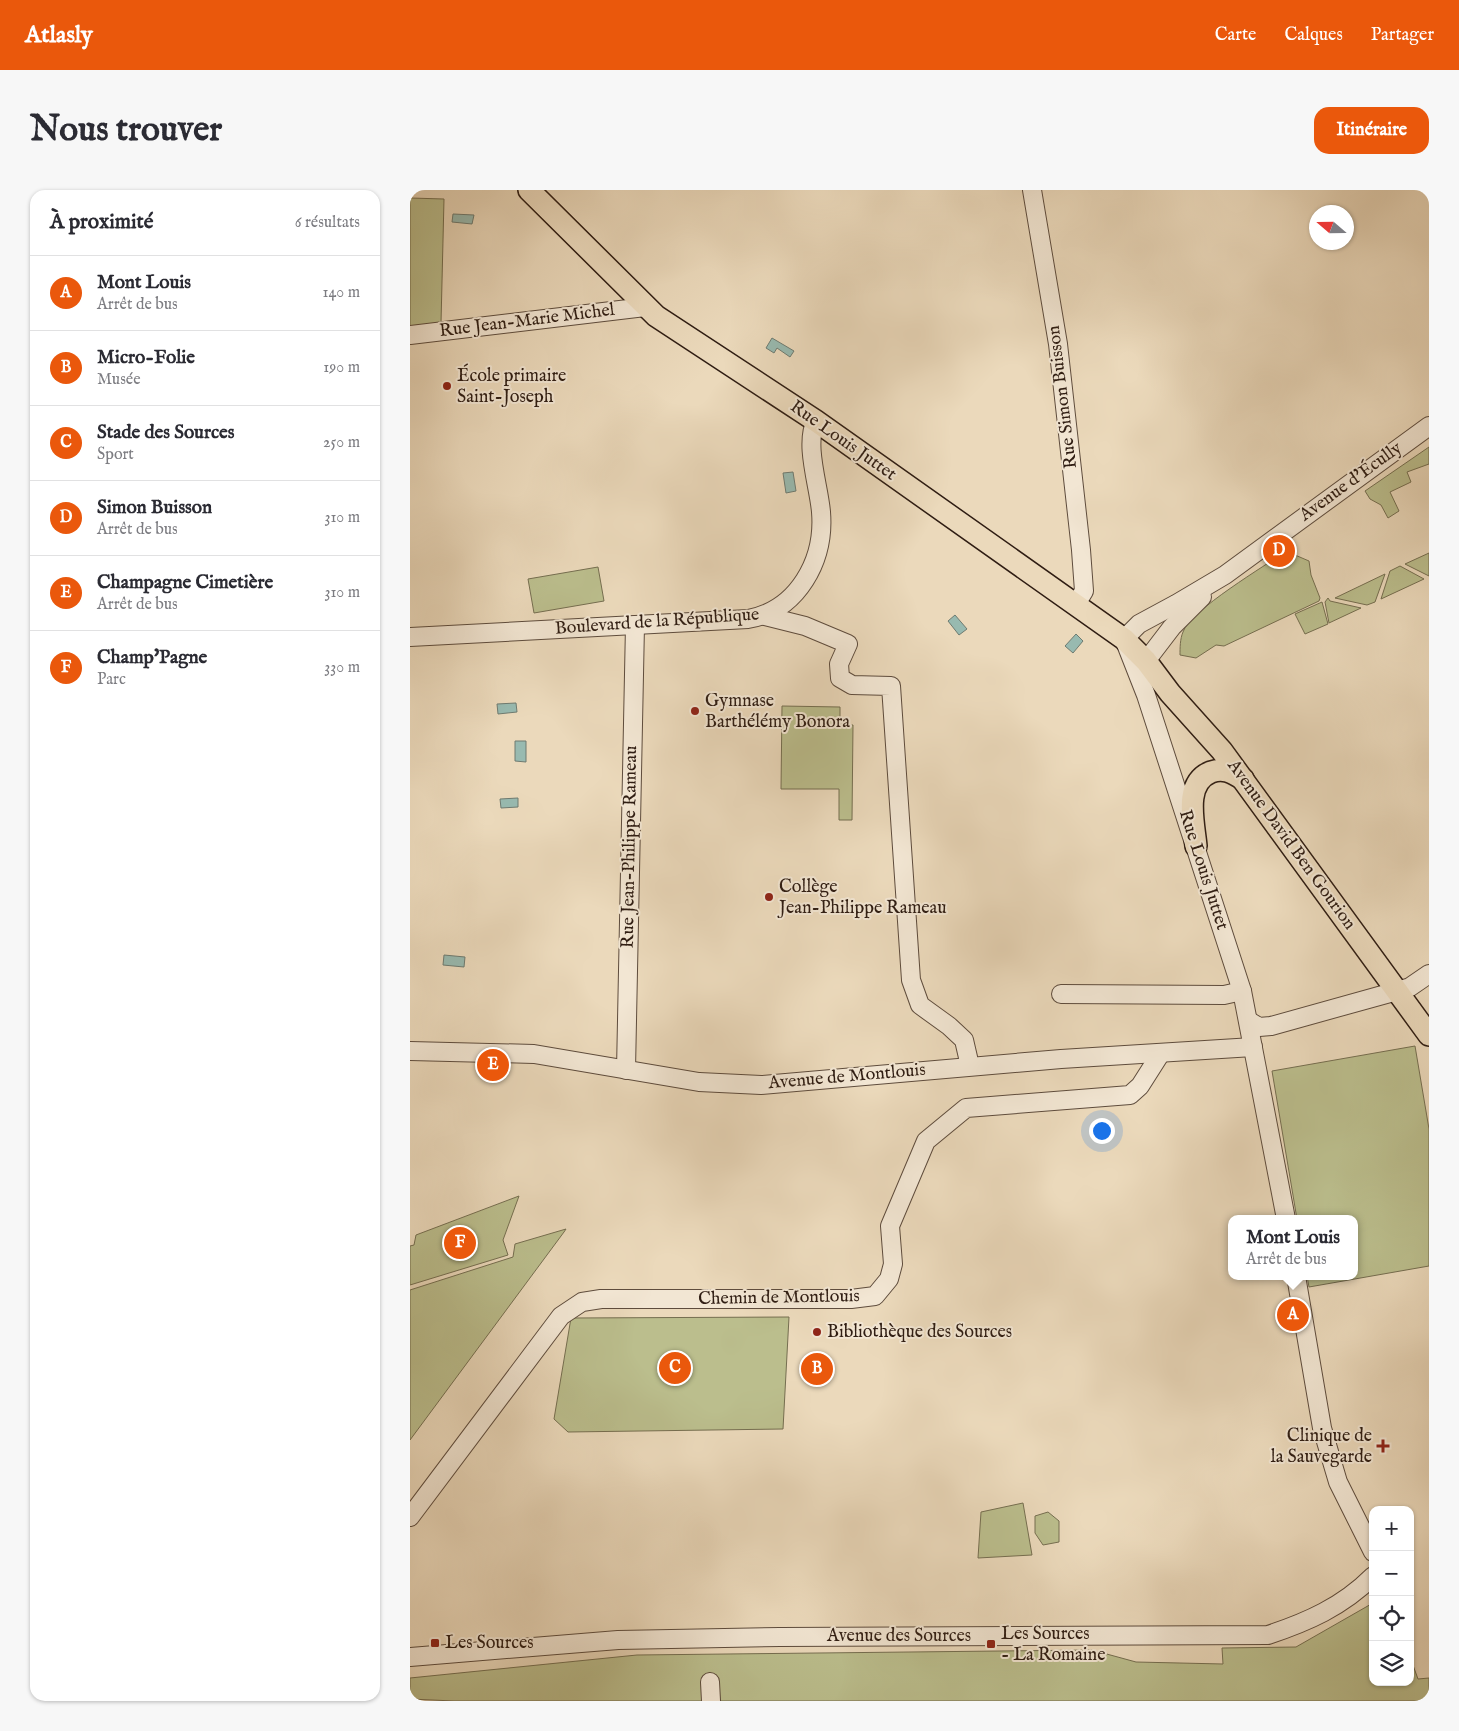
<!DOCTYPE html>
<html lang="fr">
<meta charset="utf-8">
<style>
body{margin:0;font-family:"IM FELL English",serif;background:#f7f7f7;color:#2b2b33}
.controls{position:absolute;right:15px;bottom:15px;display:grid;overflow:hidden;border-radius:10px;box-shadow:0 1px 4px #0004}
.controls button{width:45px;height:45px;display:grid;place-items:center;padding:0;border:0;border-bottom:1px solid #e1e1e2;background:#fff;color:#2b2b33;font:25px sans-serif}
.compass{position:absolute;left:899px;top:15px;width:45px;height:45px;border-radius:50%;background:#fff;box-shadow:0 1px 4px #0004;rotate:290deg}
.you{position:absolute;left:691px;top:940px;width:18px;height:18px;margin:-12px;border:4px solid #fff;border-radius:50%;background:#1a73e8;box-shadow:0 0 0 8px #1a73e833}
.badge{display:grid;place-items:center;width:32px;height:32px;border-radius:50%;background:#ea580c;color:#fff;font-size:16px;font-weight:700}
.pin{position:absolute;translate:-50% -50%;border:2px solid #fff;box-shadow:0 1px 5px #0006}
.popup{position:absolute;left:818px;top:1025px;width:130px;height:65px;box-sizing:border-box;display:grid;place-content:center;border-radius:10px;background:#fff;filter:drop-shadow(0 1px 4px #0005);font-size:16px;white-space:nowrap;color:#7c7c81}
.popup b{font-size:19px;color:#2b2b33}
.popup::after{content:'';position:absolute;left:50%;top:100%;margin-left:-10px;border:10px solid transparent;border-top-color:#fff}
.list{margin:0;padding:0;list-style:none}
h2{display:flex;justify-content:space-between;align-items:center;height:65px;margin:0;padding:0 20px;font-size:21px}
h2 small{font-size:16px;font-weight:400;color:#7c7c81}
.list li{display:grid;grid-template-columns:32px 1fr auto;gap:15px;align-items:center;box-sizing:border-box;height:75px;padding:0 20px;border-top:1px solid #e1e1e2}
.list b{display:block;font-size:19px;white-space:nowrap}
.list p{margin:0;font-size:16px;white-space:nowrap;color:#7c7c81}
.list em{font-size:16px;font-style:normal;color:#7c7c81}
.icon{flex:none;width:28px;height:28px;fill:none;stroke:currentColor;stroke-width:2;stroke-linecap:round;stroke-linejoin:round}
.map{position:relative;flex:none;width:1019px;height:1511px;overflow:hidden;border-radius:15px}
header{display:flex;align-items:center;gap:30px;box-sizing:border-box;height:70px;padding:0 25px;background:#ea580c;color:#fff}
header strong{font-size:24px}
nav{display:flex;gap:28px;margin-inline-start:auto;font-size:18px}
.intro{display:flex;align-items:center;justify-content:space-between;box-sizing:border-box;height:120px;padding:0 30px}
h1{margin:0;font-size:35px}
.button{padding:12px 22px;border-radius:15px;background:#ea580c;color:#fff;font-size:18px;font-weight:700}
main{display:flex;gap:30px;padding:0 30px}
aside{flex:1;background:#fff;border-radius:15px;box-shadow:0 1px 4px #0004}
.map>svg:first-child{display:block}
</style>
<header>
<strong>Atlasly</strong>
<nav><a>Carte</a><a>Calques</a><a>Partager</a></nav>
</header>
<div class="intro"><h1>Nous trouver</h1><a class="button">Itinéraire</a></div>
<main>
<aside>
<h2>À proximité<small>6 résultats</small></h2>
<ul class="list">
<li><span class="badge">A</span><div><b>Mont Louis</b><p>Arrêt de bus</p></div><em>140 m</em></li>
<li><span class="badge">B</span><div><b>Micro-Folie</b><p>Musée</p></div><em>190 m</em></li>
<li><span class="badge">C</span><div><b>Stade des Sources</b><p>Sport</p></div><em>250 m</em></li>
<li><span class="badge">D</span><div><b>Simon Buisson</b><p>Arrêt de bus</p></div><em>310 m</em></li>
<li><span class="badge">E</span><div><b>Champagne Cimetière</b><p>Arrêt de bus</p></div><em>310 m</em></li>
<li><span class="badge">F</span><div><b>Champ'Pagne</b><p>Parc</p></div><em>330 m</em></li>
</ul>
</aside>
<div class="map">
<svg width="1019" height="1511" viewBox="0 0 1019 1511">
<rect width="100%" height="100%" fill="#ebd9bb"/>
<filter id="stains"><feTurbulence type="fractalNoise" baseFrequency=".004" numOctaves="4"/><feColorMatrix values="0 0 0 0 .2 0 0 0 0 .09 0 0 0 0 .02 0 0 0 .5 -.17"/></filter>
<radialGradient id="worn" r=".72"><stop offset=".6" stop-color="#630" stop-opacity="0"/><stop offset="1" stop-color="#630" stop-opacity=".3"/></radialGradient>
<g fill="#bbbe8d" stroke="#756e50">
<polygon points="0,8 34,9 31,133 0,136"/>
<polygon points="1019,257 1019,274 997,282 1001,292 980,302 989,321 978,328 971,315 960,309 955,301"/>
<path d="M 876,358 L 885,365 L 899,371 L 901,385 L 910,408 L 909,411 L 814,456 L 806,455 L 786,468 L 770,465 C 770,458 770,449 773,442 C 780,420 857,375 876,361 Z"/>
<polygon points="1019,363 1019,386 995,374"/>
<polygon points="990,376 1014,389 971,409 980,381"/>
<polygon points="188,377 194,411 124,423 118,389"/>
<polygon points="975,384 965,412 957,415 925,408"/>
<polygon points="918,408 920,411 951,418 919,433 915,412"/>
<polygon points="912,412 918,434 895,444 885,424"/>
<polygon points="372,516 430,517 430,534 443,535 442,630 429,630 429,599 371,599"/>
<polygon points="1005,856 1019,939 1019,1076 899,1097 897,1086 944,1086 944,1029 887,1029 862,881"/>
<polygon points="109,1006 93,1050 98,1065 0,1095 0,1056 4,1055 6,1045"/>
<polygon points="156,1039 154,1042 0,1250 0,1100 103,1067 105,1054"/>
<polygon points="379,1127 373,1239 158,1242 144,1229 161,1128"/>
<polygon points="613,1313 622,1365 568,1368 571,1322"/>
<polygon points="638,1322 649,1331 649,1352 633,1355 625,1343 625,1326"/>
<polygon points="963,1413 963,1492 1000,1492 1000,1467 1008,1489 1019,1488 1019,1511 44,1511 0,1509 0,1488 227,1465 682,1460 726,1472 813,1474 812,1458 886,1457"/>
</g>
<g fill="#98bab0" stroke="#6e7b71">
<polygon points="43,24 64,25 62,34 42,32"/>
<polygon points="362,148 384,161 380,167 367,158 364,163 356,158"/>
<polygon points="383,282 386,301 376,303 373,283"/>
<polygon points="545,425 557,439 549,445 538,431"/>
<polygon points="666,444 673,451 663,463 655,456"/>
<polygon points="106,513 107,522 88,524 87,514"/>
<polygon points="105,551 116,551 116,572 105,571"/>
<polygon points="108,608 108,617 91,618 90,609"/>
<polygon points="34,765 55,767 54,777 33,775"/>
</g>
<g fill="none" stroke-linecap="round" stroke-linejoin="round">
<g stroke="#5e4c3d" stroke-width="20">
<g id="minor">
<polyline points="622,0 648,154 671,360 674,401 666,414"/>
<polyline points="0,145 235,117"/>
<polyline points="355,426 395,436 438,454 429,474 430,488 442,495 481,496 501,790 510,815 539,836 554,850 560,876"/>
<path d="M 0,447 L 338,429 C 388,420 415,370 411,322 C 409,296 394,254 406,231"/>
<polyline points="736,485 736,471 762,437 792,407"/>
<polyline points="651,804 814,805 832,801"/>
<polyline points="839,831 849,837 861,836 987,801 1000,797 1019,784"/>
<polyline points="0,861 124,864 289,892 351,895 651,869 843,857"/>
<polyline points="216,880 225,435"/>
<polyline points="876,1029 832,801 736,505 714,449 729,434 766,414 815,385 1019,236"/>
<polyline points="886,1086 912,1238 928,1292 963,1362"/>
<polyline points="0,1327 151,1126 172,1112 191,1109 441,1109 465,1106 479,1089 483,1074 480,1036 516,951 556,918 720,905 730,896 751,863"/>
<path d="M 0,1467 L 208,1450 L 370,1447 L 858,1445 C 897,1432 932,1417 963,1386"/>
<polyline points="300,1492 301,1511"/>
</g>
</g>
<g stroke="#2f1d13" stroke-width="24">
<g id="major">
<polyline points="119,0 246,126 406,231 714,449 736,471 760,503 812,561 1019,845"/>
<path d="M 786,656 C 784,633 773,593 801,582 C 814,577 823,583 833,589"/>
</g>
</g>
<use href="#minor" stroke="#f2e6d3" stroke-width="18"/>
<use href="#major" stroke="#ebd9bb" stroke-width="21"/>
</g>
<g fill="#8f2418" stroke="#f2e6d3" stroke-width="2">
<circle cx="37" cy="196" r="5"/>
<circle cx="285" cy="521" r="5"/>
<circle cx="359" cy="707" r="5"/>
<circle cx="407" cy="1142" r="5"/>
<path d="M970.5 1248.5h5v5h5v5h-5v5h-5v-5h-5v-5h5z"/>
<rect x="20" y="1448" width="10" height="10" rx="2.5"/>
<rect x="576" y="1449" width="10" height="10" rx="2.5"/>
</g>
<g text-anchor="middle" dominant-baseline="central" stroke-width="4" stroke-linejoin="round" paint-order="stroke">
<g font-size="18" fill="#2f1d13" stroke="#f2e6d3">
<text transform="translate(117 131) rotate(-7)">Rue Jean-Marie Michel</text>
<text transform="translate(653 207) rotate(-97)">Rue Simon Buisson</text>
<text transform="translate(433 251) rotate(35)">Rue Louis Juttet</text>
<text transform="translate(941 292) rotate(-36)">Avenue d'Écully</text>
<text transform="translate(247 432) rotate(-4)">Boulevard de la République</text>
<text transform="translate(881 655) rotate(54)">Avenue David Ben Gourion</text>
<text transform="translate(220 657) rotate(-89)">Rue Jean-Philippe Rameau</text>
<text transform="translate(793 680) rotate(72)">Rue Louis Juttet</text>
<text transform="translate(437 887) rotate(-5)">Avenue de Montlouis</text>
<text transform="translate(369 1108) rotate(-1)">Chemin de Montlouis</text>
<text x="489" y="1446">Avenue des Sources</text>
</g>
<g font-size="18" fill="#2f1d13" stroke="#f2e6d3" text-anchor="start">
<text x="47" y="186">École primaire<tspan x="47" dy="21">Saint-Joseph</tspan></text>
<text x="295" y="511">Gymnase<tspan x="295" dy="21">Barthélémy Bonora</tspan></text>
<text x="369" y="697">Collège<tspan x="369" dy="21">Jean-Philippe Rameau</tspan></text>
<text x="417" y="1142">Bibliothèque des Sources</text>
<text x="962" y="1246" text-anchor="end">Clinique de<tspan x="962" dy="21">la Sauvegarde</tspan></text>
<text x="591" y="1444">Les Sources<tspan x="591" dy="21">- La Romaine</tspan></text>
<text x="35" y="1453">Les Sources</text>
</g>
</g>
<rect width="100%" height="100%" filter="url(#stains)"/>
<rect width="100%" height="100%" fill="url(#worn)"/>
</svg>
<div class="controls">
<button>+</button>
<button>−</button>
<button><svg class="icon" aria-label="locate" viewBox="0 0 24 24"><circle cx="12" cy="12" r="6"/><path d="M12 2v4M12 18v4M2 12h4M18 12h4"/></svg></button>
<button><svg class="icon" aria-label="layers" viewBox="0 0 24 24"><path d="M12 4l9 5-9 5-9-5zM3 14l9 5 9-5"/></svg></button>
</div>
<svg class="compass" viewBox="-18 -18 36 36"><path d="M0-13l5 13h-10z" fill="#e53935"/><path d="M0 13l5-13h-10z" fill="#7c7c81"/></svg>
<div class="you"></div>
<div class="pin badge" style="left:883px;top:1125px">A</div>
<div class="popup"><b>Mont Louis</b>Arrêt de bus</div>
<div class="pin badge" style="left:407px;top:1179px">B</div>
<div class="pin badge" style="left:265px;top:1178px">C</div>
<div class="pin badge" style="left:869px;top:361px">D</div>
<div class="pin badge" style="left:83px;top:875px">E</div>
<div class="pin badge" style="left:50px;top:1053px">F</div>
</div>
</main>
